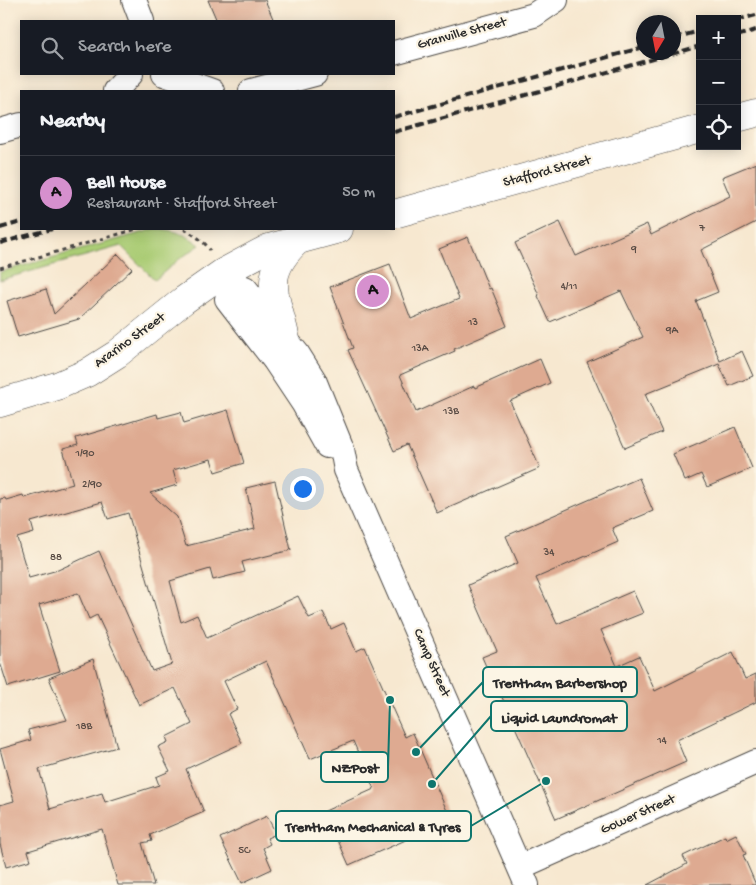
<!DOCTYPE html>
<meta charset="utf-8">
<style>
body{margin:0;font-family:"Gochi Hand",sans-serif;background:#242831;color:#f1f3f6}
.controls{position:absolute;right:15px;top:15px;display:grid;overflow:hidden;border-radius:0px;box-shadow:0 2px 12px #0003}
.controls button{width:45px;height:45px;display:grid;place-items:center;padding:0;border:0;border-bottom:1px solid #363941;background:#171b24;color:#f1f3f6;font:25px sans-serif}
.compass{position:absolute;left:636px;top:15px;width:45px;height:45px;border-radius:50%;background:#171b24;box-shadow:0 2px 12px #0003;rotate:190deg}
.you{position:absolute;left:302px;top:488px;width:18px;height:18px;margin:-12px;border:4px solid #fff;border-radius:50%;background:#1a73e8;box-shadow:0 0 0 8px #1a73e833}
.badge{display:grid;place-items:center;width:32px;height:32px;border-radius:50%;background:#d690ce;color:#111;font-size:16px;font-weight:700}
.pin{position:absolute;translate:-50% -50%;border:2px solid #fff;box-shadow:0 1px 5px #0006}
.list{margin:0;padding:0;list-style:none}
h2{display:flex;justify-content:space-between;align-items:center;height:65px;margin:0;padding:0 20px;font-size:21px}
h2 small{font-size:16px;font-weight:400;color:#9ea1a6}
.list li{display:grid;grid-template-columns:32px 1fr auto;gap:15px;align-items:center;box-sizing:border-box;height:75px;padding:0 20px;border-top:1px solid #363941}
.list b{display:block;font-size:19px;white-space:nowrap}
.list p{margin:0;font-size:16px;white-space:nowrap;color:#9ea1a6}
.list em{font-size:16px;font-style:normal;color:#9ea1a6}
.icon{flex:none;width:28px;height:28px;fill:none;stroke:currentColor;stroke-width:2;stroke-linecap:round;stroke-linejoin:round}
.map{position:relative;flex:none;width:756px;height:885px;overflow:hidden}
.search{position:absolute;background:#171b24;box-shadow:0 2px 12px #0003;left:20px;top:20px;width:375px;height:55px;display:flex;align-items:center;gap:12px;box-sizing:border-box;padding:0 18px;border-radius:0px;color:#9ea1a6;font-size:19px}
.panel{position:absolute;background:#171b24;box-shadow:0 2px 12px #0003;left:20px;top:90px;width:375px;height:140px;border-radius:0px}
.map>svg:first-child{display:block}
</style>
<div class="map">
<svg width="756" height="885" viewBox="0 0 756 885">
<rect width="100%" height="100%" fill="#fcf5e5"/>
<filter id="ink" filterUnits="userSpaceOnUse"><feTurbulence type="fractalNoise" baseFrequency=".02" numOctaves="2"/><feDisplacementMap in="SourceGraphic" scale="10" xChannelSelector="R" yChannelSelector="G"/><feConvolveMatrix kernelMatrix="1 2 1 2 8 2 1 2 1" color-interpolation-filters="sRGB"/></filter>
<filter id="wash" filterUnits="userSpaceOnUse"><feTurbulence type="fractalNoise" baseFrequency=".0096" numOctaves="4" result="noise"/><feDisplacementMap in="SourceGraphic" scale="20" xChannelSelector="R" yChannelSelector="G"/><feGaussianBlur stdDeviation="1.12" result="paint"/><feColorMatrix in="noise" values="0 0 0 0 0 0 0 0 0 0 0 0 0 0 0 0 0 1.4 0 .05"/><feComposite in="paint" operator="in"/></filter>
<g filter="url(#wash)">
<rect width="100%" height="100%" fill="#f7e8d0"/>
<path fill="#aacc74" stroke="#6a7c50" d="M 155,229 C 173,229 186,234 200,245 L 178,260 L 155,280 L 121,246 L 0,280 L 0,272 Z"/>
<g id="blocks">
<g fill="#deaa91" fill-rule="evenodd">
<polygon points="208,0 265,0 274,21 217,21"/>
<polygon points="756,163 756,222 701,250 718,292 696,301 720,361 742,351 753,376 729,386 719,364 645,394 662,432 625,448 587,362 643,337 621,291 550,322 538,296 539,295 515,243 560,222 576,256 647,224 651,235 730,196 722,177"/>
<polygon points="468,237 489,289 491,288 507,326 454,349 455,351 400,375 416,412 474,386 475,388 540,359 550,383 510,401 540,468 437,513 407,445 394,451 348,350 353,348 330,287 390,264 411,319 459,299 439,249"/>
<polygon points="118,254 132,269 79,319 18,337 7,301 46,289 54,314"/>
<path d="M 228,410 L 244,463 L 215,472 L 211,459 L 173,470 L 177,485 L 150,493 L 177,517 L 186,546 L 255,529 L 246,488 L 275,481 L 291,550 L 242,562 L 245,572 L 213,580 L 210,569 L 170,581 L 181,622 L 197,615 L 207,638 L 298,596 L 309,618 L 323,612 L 331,629 L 344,623 L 356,651 L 365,647 L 405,737 L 413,733 L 451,820 L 349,865 L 325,811 L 374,789 L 353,741 L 310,759 L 266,661 L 224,681 L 237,709 L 228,714 L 242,743 L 186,769 L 204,812 L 150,835 L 152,841 L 142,843 L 154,885 L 118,885 L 102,829 L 28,851 L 31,860 L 6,867 L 0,844 L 0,805 L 14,801 L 0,749 L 31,740 L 28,730 L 67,720 L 49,678 L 93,659 L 117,747 L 39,769 L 50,809 L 102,793 L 105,802 L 159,785 L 156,777 L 170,771 L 158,747 L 168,742 L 166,737 L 192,724 L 175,688 L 139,705 L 97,615 L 89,619 L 78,593 L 39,605 L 60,671 L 8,687 L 0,662 L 0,499 L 5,498 L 6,500 L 23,495 L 24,498 L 73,484 L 63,449 L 78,445 L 76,438 L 157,414 L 158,418 L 181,412 L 184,423 ZM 102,502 L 108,519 L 128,513 L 172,664 L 152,671 L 99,551 L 58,570 L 29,578 L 17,538 L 34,533 L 31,522 Z"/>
<polygon points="735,427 752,468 707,487 701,474 685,481 673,454"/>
<polygon points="639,478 653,511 612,528 618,542 536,578 557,624 633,591 643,613 601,630 617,666 639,656 655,691 733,652 745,679 756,674 756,702 677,740 686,762 556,819 501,695 499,696 482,657 497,651 468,585 518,563 506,536"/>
<polygon points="267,816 276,834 267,838 270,844 263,848 272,869 242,883 220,838"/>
<polygon points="736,834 746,854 743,855 756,885 647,885 687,864 683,856 725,836 726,839"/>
</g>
</g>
</g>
<g filter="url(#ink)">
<use href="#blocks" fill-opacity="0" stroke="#4a4744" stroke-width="1"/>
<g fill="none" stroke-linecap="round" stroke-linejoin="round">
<g stroke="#4a4744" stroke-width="26">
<g id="street">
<polyline points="134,0 142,21"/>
<polyline points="394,53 534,15 556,0"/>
<polyline points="164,74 212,91"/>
<polyline points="115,91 131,74"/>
<polyline points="251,91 315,74"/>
<polyline points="0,131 21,125"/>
<polyline points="224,272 231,284 245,288 297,353 314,380 342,449 346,470 527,885"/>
<polyline points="231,284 227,299 275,361 303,403 327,446"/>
<polyline points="520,867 756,762"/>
</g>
</g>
<g stroke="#4a4744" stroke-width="29">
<g id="secondary">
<polyline points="737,118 756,113"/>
<polyline points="394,214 700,129"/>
<path d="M 286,340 C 277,295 259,277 298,240"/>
<polyline points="0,403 57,386 87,373 117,354 184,300 224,272 269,248 339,229"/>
</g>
</g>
<g stroke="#4a4744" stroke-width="3" stroke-dasharray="4 4" stroke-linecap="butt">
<path d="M 184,229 C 193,234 204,241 210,250"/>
<polyline points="0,268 137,229"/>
</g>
<use href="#street" stroke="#fff" stroke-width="24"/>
<use href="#secondary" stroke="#fff" stroke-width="28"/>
<g stroke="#2b2b2b" stroke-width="4" stroke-dasharray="8 4" stroke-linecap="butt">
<polyline points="737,20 756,15"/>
<polyline points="737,36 756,30"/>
<polyline points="674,38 700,31"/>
<polyline points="394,117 644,47"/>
<polyline points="394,132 700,46"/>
<polyline points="0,228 21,222"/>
<polyline points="0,243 52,229"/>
</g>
</g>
</g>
<g text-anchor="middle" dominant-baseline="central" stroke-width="4.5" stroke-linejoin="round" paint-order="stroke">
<g font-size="11" fill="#584b44">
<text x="702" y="229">7</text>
<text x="634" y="250">9</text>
<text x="569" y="287">4/11</text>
<text x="473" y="323">13</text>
<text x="672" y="331">9A</text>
<text x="420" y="349">13A</text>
<text x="451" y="412">13B</text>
<text x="85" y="454">1/90</text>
<text x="92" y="485">2/90</text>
<text x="549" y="553">34</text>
<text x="56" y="558">88</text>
<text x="84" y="727">18B</text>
<text x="662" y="741">14</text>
<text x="244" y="851">5C</text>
</g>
<g font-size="14" fill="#2b2b2b" stroke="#fcf5e5">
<text transform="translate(462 34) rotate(-15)">Granville Street</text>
<text transform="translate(547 172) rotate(-15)">Stafford Street</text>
<text transform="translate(130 341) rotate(-36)">Ararino Street</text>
<text transform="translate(431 663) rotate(66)">Camp Street</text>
<text transform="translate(638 815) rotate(-24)">Gower Street</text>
</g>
</g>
<path fill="none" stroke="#0f766e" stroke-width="2" d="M416 752L483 682M432 784L491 716M390 700L388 767M546 781L471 826"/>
<g fill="#0f766e" stroke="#fcf5e5" stroke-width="2">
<circle cx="416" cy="752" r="5"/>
<circle cx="432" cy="784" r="5"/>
<circle cx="390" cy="700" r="5"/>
<circle cx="546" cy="781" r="5"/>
</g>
<g fill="#fcf5e5" stroke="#0f766e" stroke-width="2">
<rect x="483" y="667" width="154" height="30" rx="5"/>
<rect x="491" y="701" width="136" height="30" rx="5"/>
<rect x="321" y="752" width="67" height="30" rx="5"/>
<rect x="276" y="811" width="195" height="30" rx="5"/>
</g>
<g font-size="15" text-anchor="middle" font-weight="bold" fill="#2b2b2b">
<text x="560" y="687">Trentham Barbershop</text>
<text x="559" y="722">Liquid Laundromat</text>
<text x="355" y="772">NZPost</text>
<text x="373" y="831">Trentham Mechanical &amp; Tyres</text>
</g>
</svg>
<div class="controls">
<button>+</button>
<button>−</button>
<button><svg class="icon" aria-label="locate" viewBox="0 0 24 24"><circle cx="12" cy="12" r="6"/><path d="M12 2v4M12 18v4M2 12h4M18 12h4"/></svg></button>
</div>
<svg class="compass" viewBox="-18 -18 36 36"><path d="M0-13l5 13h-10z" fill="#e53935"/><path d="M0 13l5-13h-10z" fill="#9ea1a6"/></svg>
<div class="you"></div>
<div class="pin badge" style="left:373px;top:291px">A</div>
<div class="search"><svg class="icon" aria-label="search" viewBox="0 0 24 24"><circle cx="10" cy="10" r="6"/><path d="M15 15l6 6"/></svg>Search here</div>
<section class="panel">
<h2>Nearby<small></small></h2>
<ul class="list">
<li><span class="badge">A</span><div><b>Bell House</b><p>Restaurant · Stafford Street</p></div><em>50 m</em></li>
</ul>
</section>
</div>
